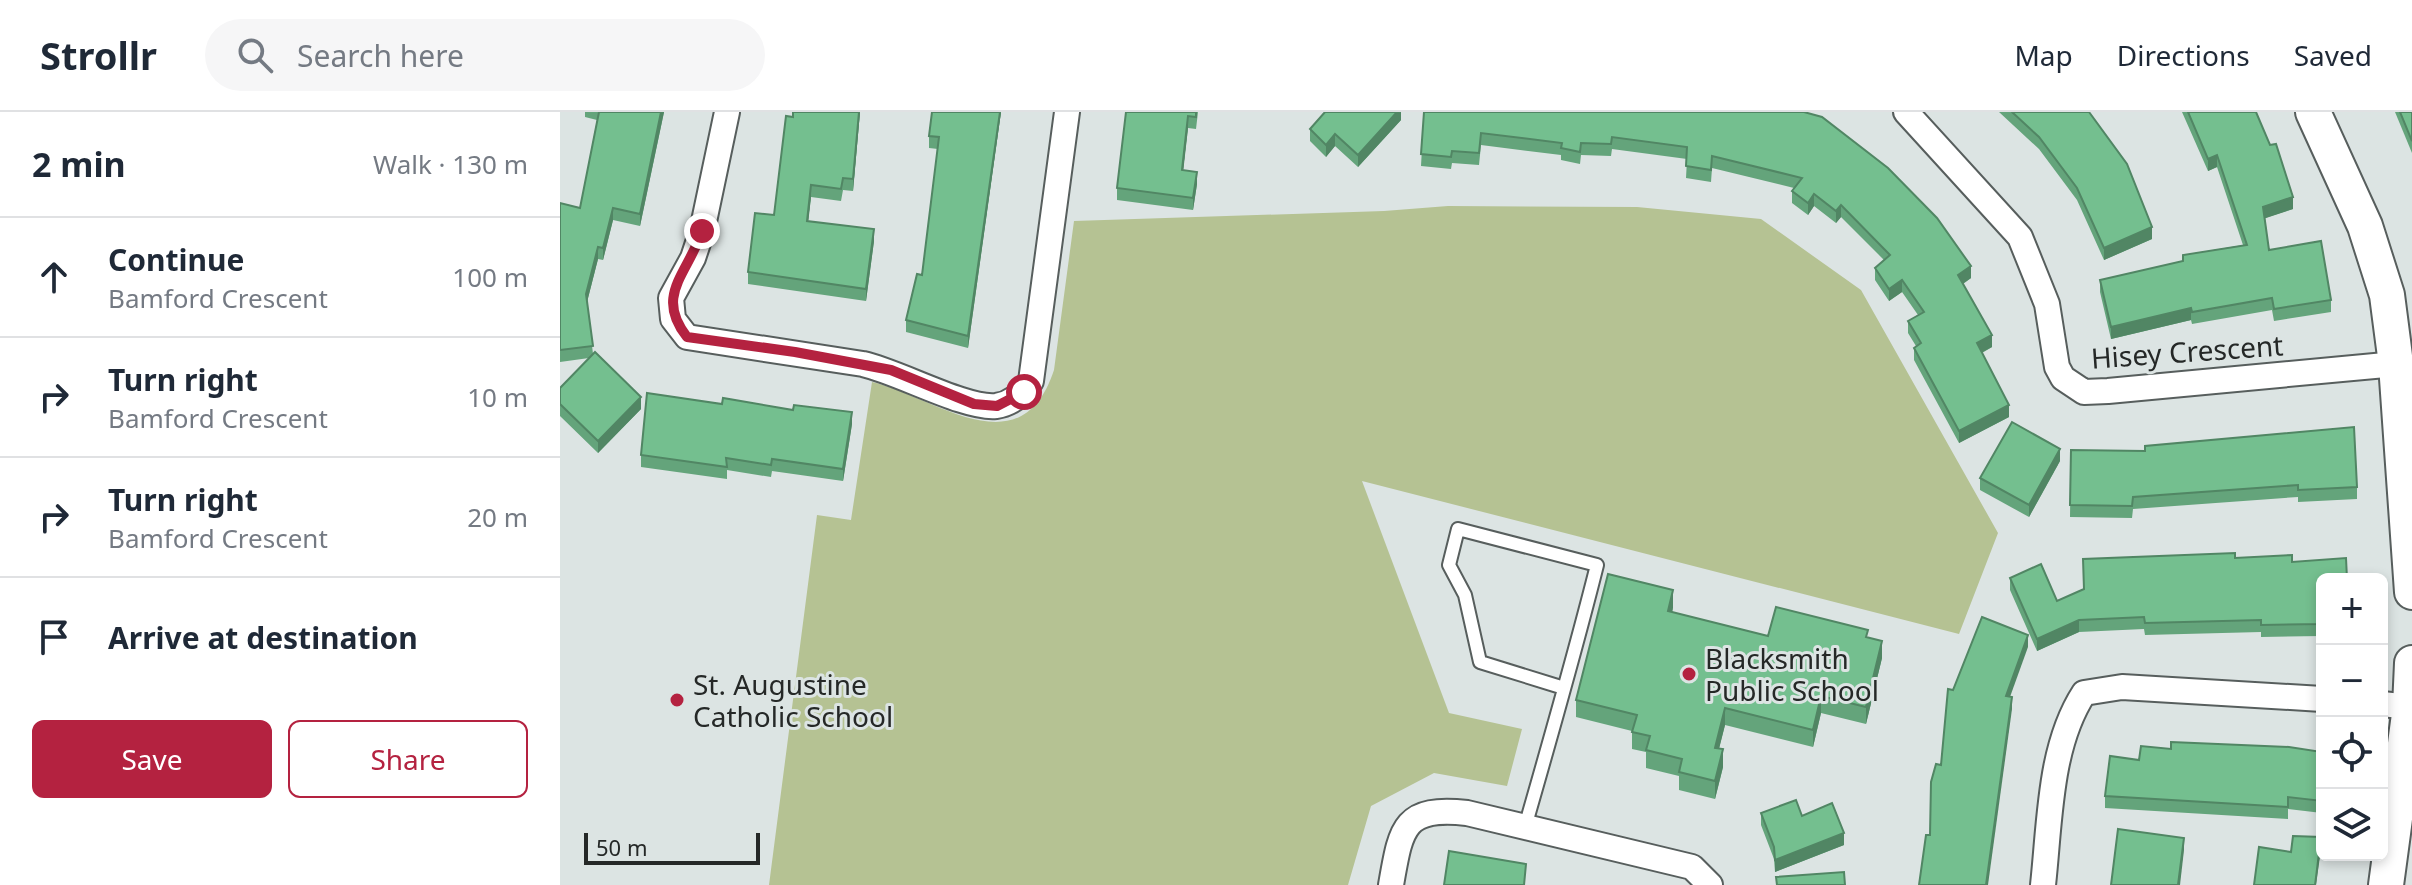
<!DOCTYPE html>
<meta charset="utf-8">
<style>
body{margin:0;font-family:"Noto Sans",sans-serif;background:#f6f6f7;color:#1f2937}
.controls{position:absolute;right:24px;bottom:24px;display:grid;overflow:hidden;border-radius:12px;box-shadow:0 4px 12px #0003}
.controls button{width:72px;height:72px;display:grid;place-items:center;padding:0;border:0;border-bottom:2px solid #e0e1e3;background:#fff;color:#1f2937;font:40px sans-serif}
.scale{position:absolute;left:24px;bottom:20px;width:176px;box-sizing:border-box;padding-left:8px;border:4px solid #252827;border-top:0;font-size:22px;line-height:28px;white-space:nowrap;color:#252827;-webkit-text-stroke:6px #dce4e3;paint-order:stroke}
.stop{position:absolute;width:24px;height:24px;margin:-18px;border:6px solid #b42240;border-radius:50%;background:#fff}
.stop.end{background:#b42240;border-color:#fff;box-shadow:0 2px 8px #0008}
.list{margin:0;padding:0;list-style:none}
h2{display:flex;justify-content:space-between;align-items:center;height:104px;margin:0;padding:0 32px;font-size:34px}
h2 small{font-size:26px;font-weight:400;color:#747a83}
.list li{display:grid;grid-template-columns:52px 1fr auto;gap:24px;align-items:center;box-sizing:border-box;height:120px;padding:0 32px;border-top:2px solid #e0e1e3}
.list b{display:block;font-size:30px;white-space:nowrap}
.list p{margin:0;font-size:26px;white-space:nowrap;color:#747a83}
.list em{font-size:26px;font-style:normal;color:#747a83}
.actions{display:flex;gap:16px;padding:24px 32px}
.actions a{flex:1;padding:18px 0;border:2px solid #b42240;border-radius:12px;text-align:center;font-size:28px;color:#b42240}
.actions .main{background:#b42240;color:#fff}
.icon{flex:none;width:44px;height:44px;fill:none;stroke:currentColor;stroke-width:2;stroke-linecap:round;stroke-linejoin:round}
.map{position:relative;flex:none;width:1852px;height:773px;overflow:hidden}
header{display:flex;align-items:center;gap:48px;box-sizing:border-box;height:112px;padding:0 40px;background:#fff;border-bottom:2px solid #e0e1e3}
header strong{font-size:38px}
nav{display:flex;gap:44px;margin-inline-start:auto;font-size:28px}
.search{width:560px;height:72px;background:#f6f6f7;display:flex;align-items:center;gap:20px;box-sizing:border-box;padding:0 28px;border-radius:44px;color:#747a83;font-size:30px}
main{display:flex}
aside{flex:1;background:#fff}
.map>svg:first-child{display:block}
</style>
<header>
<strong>Strollr</strong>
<div class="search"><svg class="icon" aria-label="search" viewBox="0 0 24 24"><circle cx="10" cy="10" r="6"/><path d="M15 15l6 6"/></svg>Search here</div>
<nav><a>Map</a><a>Directions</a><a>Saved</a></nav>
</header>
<main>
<aside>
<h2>2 min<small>Walk · 130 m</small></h2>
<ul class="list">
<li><svg class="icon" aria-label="ahead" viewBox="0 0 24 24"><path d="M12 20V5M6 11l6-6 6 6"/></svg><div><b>Continue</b><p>Bamford Crescent</p></div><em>100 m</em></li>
<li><svg class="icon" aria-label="right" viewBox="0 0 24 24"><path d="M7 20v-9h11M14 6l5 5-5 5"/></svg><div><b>Turn right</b><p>Bamford Crescent</p></div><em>10 m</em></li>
<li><svg class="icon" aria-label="right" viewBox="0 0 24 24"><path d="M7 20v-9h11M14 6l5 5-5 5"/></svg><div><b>Turn right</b><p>Bamford Crescent</p></div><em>20 m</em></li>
<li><svg class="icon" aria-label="arrive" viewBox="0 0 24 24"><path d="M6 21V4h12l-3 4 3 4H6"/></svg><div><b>Arrive at destination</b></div></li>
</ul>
<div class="actions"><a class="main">Save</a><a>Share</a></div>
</aside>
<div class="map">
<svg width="1852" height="773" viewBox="0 0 1852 773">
<rect width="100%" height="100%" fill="#dce4e3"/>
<path fill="#b5c293" d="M 888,94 L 1077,95 L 1201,107 L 1301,178 L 1438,421 L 1399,522 L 802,369 L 889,601 L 962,617 L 947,674 L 874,661 L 811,694 L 788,773 L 209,773 L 257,403 L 291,408 L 312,270 C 374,284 461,359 494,258 L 514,109 L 824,99 Z"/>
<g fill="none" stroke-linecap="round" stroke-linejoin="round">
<g stroke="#575e5d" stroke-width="16">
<path id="lane" d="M 965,715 C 990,628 1015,541 1037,453 L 898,417 L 889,453 L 905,483 L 920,550 L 1004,576"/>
</g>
<g stroke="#575e5d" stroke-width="28">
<g id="street">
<path d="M 167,0 L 142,119 L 133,146 L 111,186 L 113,207 L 127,225 L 303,252 C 339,260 405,297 436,294 C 452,292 463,281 471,269 L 507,0"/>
<polyline points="1346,0 1460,125 1487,192 1497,255 1503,266 1524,280 1548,279 1836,252"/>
<polyline points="1822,592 1850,595"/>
<path d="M 831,773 C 841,716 843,694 907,701 L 1132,755 L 1150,773"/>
<path d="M 1483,773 C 1490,710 1489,635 1524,581 L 1562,575 L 1762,587"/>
</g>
</g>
<g stroke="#575e5d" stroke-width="38">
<g id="secondary">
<polyline points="1753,0 1805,114 1827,183 1836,252 1852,480"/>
<polyline points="1826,773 1850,595 1852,551"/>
</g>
</g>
<use href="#lane" stroke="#fff" stroke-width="12"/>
<use href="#street" stroke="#fff" stroke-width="24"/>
<use href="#secondary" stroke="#fff" stroke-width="34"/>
</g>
<g fill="#64a47b">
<polygon points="25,0 104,0 80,114 53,108 43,148 38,147 27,190 33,242 81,297 38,341 0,304 0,276 29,246 0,250 0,92 20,96 37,8 25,5"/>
<polygon points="300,0 293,79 283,78 281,89 251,85 248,109 314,129 306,189 188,172 188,160 214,103 233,5"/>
<polygon points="441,0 408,236 346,220 346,208 362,163 378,37 369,36 369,24"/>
<polygon points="566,0 638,0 636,17 628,16 623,58 637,72 633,98 557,88 557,76"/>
<polygon points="841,0 841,8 798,55 775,34 766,45 750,29 750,17"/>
<polygon points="864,0 1244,0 1411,166 1403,172 1432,235 1422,241 1449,305 1399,331 1354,248 1354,236 1356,234 1348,221 1348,209 1358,203 1342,180 1329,189 1315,168 1315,156 1324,148 1281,105 1276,111 1254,94 1248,103 1232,91 1232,79 1234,76 1152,56 1151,70 1126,66 1127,47 1052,37 1051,44 1021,43 1020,52 1001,48 1001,43 921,33 919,53 892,51 891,57 861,54"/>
<polygon points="1439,0 1529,0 1592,127 1544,148 1517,88 1479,37"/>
<polygon points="1622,0 1696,0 1733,97 1705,106 1709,138 1771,188 1771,200 1714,209 1712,198 1632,212 1631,208 1551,227 1540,180 1540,168 1623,149 1623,143 1683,133 1657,55 1648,59"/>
<polygon points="1835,0 1852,0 1852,41"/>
<polygon points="292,312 283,369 212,359 211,365 167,358 167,367 81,355 81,343"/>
<polygon points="1511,338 1797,375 1797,387 1738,390 1738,385 1573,397 1572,406 1510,405"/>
<polygon points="1500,349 1469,405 1420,378 1420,366"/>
<polygon points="1675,446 1732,450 1762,467 1762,524 1701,525 1701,520 1585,523 1584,517 1519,520 1477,539 1450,478 1450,466 1497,489"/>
<polygon points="1113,496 1112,500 1208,524 1308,525 1322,546 1306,612 1261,601 1253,635 1165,613 1159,636 1163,655 1155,687 1119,678 1119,664 1086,656 1086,640 1072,637 1072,619 1016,605 1016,588"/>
<polygon points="1611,637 1762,640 1762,701 1728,697 1728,707 1545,696 1545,684 1579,648"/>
<polygon points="1201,701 1242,704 1284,733 1215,760 1214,747 1201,713"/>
</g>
<g fill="#518664">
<polygon points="101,0 104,0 80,114 80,102"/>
<polygon points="299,0 300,0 293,79 293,67"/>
<polygon points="440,0 441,0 408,236 408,224"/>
<polygon points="837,0 841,0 841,8 798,55 798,43"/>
<polygon points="628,4 628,16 622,70 622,58"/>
<polygon points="775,22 775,34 766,45 766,33"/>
<polygon points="1657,43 1657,55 1648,59 1648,47"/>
<polygon points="637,60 637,72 633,98 633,86"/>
<polygon points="251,73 251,85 247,121 247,109"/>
<polygon points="1254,82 1254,94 1248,103 1248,91"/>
<polygon points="1733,85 1733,97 1703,107 1703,95"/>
<polygon points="1281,93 1281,105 1276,111 1276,99"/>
<polygon points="53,96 53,108 43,148 43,136"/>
<polygon points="1592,115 1592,127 1544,148 1544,136"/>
<polygon points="314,117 314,129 306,189 306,177"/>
<polygon points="38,135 38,147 26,194 26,182"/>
<polygon points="1411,154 1411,166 1398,175 1398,163"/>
<polygon points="1342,168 1342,180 1329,189 1329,177"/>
<polygon points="1631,196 1631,208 1551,227 1551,215"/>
<polygon points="1432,223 1432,235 1417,243 1417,231"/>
<polygon points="81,285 81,297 38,341 38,329"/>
<polygon points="1449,293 1449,305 1399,331 1399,319"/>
<polygon points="292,300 292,312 283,369 283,357"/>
<polygon points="1500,337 1500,349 1469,405 1469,393"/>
<polygon points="1113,478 1113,496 1108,517 1108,499"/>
<polygon points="1519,508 1519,520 1477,539 1477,527"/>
<polygon points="1468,523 1468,535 1446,596 1446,584"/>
<polygon points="1322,529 1322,546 1306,612 1306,595"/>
<polygon points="1261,584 1261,601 1253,635 1253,618"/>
<polygon points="1452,585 1452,597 1428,773 1426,773"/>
<polygon points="1165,596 1165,613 1155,653 1155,636"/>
<polygon points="1163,637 1163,655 1155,687 1155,669"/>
<polygon points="1284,721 1284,733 1215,760 1215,748"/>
<polygon points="1761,725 1761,737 1756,773 1755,773"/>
<polygon points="1624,726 1624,738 1620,773 1618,773"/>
</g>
<g fill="#74bf8f" stroke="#518664" stroke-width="2">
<polygon points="39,0 101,0 80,102 53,96 43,136 38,135 26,182 33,234 0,238 0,91 20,96"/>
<polygon points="233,0 299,0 293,67 283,66 281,77 251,73 247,109 314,117 306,177 188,160 195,101 214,103 226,4 233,5"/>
<polygon points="372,0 440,0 408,224 346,208 357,162 362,163 379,25 369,24"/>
<polygon points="566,0 636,0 636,5 628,4 622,58 637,60 633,86 557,76"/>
<polygon points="765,0 837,0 798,43 775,22 766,33 750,17"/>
<polygon points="864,0 1244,0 1262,5 1328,56 1377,106 1411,154 1398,163 1432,223 1417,231 1449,293 1399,319 1354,236 1361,231 1348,209 1364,200 1342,168 1329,177 1315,156 1330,143 1281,93 1276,99 1254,82 1248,91 1232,79 1242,66 1152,44 1151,58 1126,54 1127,35 1052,25 1051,32 1021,31 1020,40 1001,36 1002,31 921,21 919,41 892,39 891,45 861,42"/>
<polygon points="1452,0 1529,0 1567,52 1592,115 1544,136 1517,76 1479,25"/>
<polygon points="1628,0 1696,0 1710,33 1716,32 1733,85 1703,95 1709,138 1761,129 1771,188 1714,197 1712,186 1632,200 1631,196 1551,215 1540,168 1623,149 1623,143 1687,133 1657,43 1648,47"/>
<polygon points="1840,0 1852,0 1852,29"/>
<polygon points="35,240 81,285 38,329 0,292 0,276"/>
<polygon points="87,281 162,292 163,286 233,298 234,293 292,300 283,357 212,347 211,353 166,346 167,355 81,343"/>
<polygon points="1452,310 1500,337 1469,393 1420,366"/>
<polygon points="1794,315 1797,375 1738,378 1738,373 1573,385 1572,394 1510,393 1511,338 1585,339 1585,334"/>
<polygon points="1675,441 1675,446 1732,443 1732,450 1786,446 1787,467 1762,467 1762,512 1701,513 1701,508 1585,511 1584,505 1519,508 1477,527 1450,466 1481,452 1497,489 1524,477 1523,447"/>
<polygon points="1048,462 1113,478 1108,499 1208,524 1216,495 1308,518 1306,525 1322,529 1306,595 1261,584 1253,618 1165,596 1155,636 1163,637 1155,669 1119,660 1122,647 1086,638 1090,624 1072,620 1077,603 1016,588"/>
<polygon points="1422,505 1468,523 1446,584 1452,585 1426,773 1359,773 1366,723 1370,723 1371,670 1376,652 1381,653 1388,577 1393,578"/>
<polygon points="1611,630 1729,635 1762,640 1762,689 1728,685 1728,695 1545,684 1550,644 1579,648 1581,634 1611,637"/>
<polygon points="1236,688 1242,704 1272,691 1284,721 1215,748 1214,735 1201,701"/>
<polygon points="1558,717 1624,726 1618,773 1551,773"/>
<polygon points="1733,724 1761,725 1755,773 1694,773 1699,735 1731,740"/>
<polygon points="889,739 966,752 964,773 884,773"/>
<polygon points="1284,760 1285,773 1217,773 1216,765"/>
</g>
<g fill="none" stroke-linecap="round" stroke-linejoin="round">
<path stroke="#b42240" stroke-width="10" d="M 142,119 C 128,162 94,183 127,225 L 235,240 L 331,258 L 414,292 L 437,294 L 464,280"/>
</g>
<g fill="#b42240" stroke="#dce4e3" stroke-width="3">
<circle cx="1129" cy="562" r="8"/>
<circle cx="117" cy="588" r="8"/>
</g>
<g text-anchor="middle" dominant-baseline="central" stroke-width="6" stroke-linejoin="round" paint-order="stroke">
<g font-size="28" fill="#252827" stroke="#dce4e3">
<text transform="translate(1627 239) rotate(-4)">Hisey Crescent</text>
</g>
<g font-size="28" fill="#252827" stroke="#dce4e3" text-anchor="start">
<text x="1145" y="546">Blacksmith<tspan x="1145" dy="32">Public School</tspan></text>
<text x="133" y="572">St. Augustine<tspan x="133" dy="32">Catholic School</tspan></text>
</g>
</g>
</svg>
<div class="controls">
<button>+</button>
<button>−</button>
<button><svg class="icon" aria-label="locate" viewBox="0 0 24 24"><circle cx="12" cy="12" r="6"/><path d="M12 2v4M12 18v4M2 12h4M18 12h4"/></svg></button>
<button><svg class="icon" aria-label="layers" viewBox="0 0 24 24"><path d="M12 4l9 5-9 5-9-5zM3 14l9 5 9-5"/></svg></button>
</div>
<div class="scale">50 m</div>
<div class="stop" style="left:464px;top:280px"></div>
<div class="stop end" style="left:142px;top:119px"></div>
</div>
</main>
